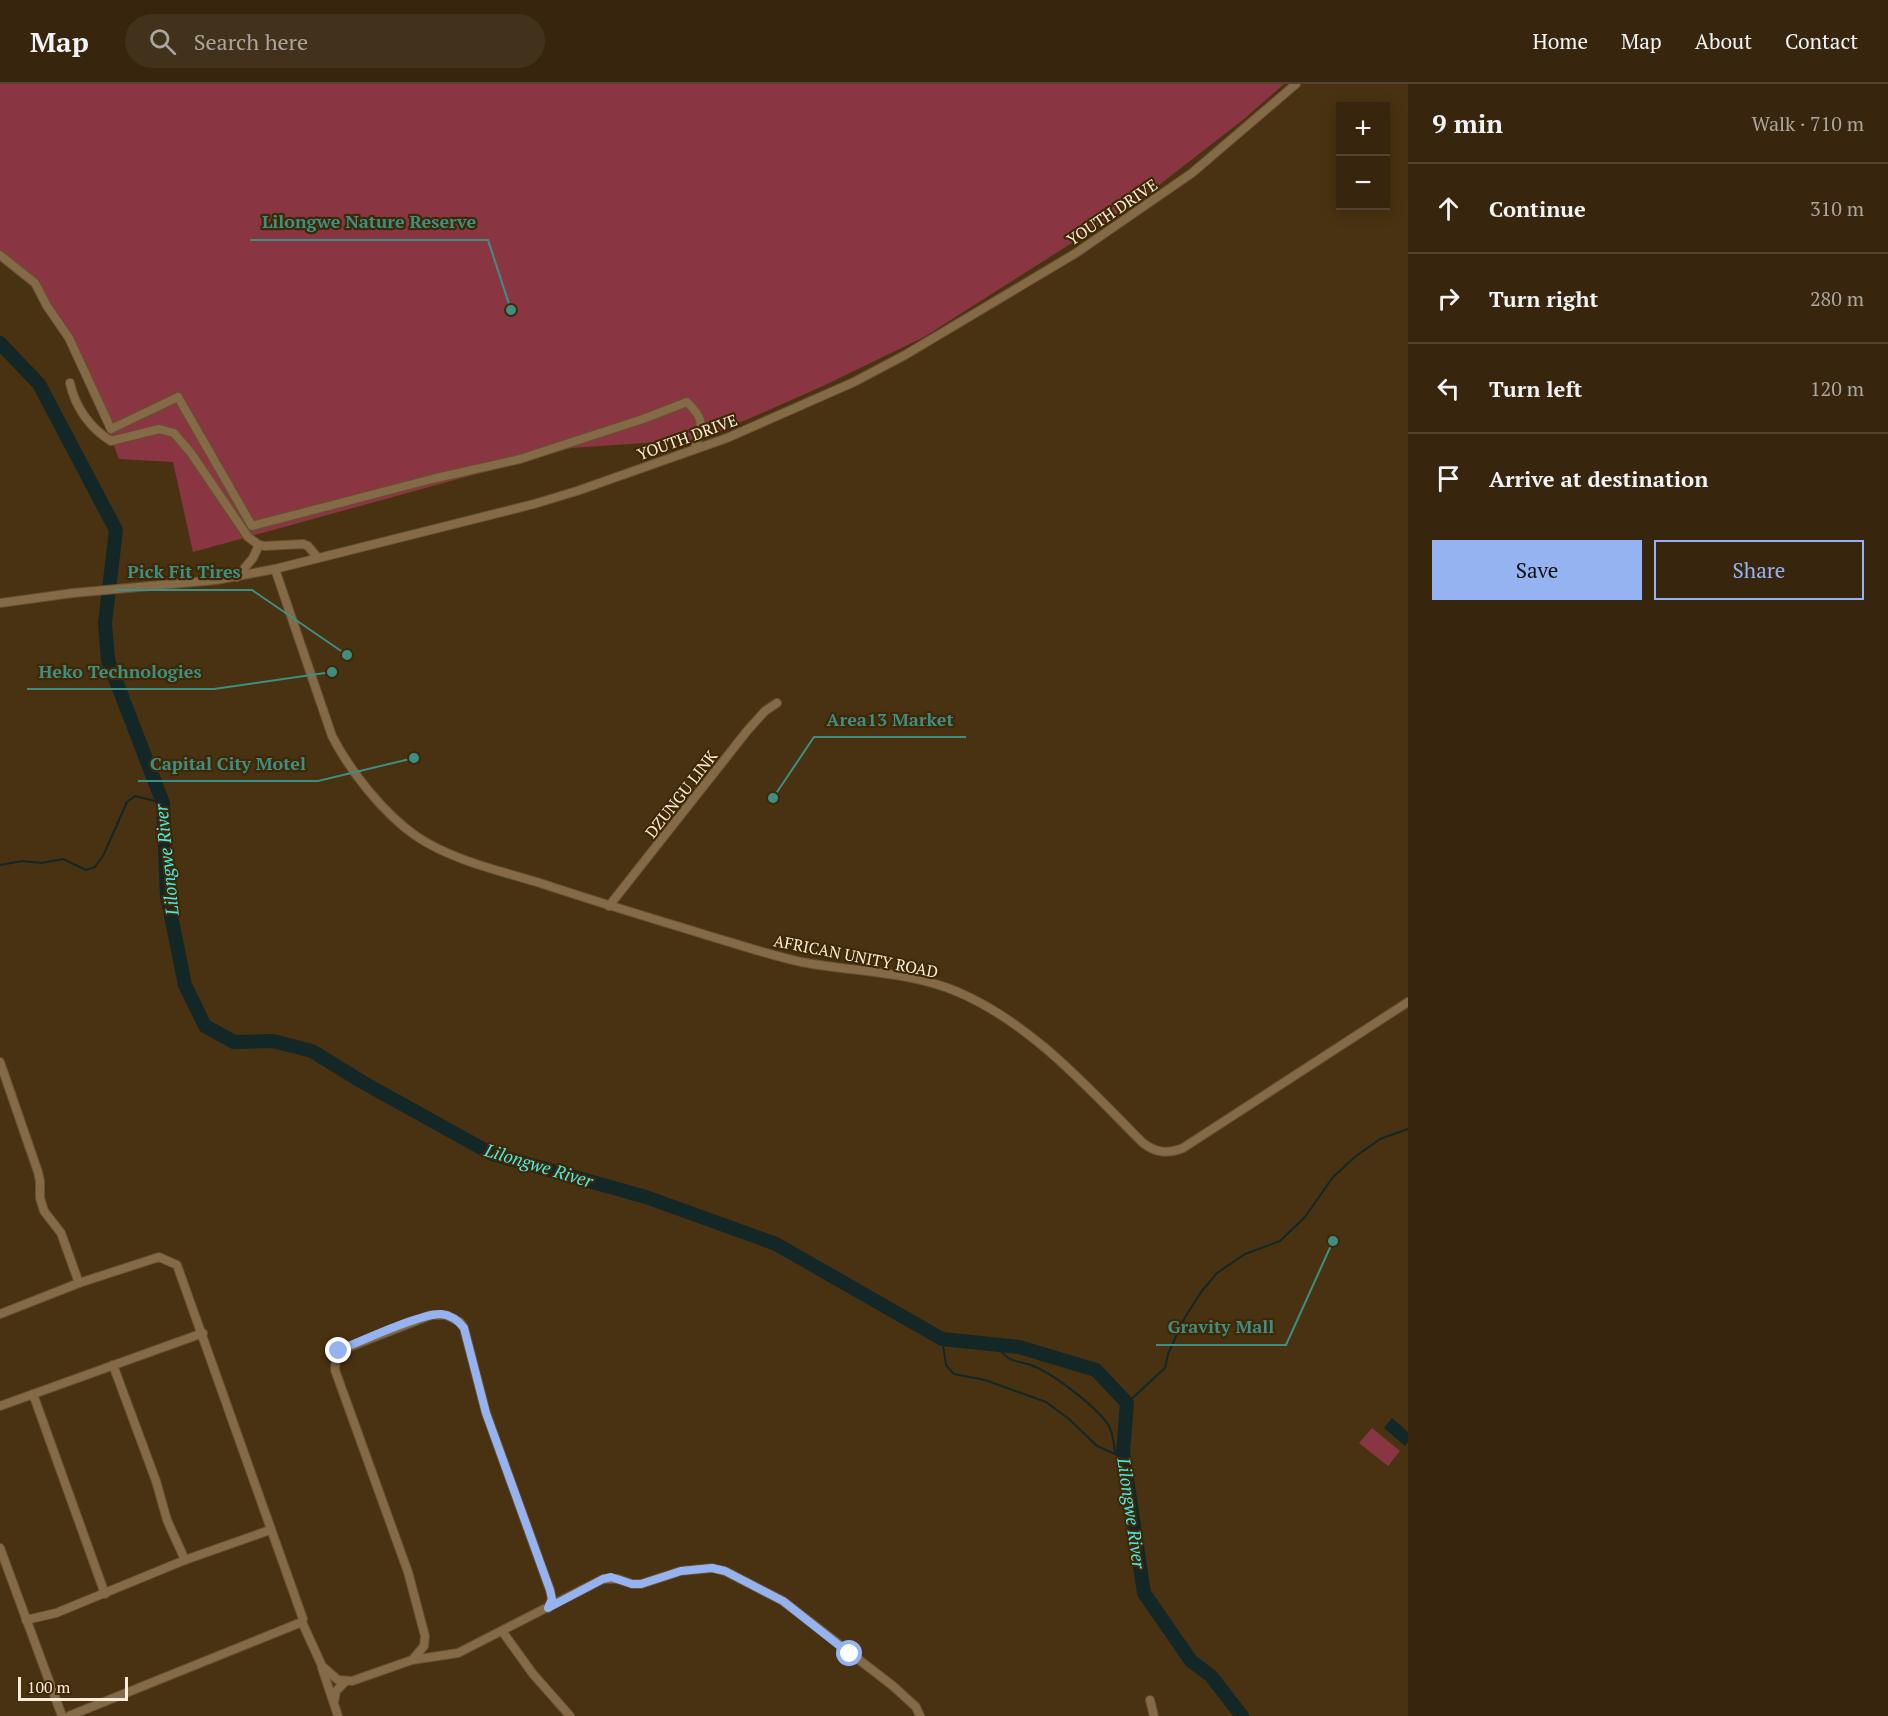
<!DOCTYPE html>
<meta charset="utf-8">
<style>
body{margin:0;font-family:"PT Serif",serif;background:#42321b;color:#f1f3f6}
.controls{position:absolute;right:18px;top:18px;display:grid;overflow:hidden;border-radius:0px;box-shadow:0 3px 15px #0003}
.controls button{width:54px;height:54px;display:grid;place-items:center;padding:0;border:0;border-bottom:2px solid #51432e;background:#37260d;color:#f1f3f6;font:30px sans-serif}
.scale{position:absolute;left:18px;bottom:15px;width:110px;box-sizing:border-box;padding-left:6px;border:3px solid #faecda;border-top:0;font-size:16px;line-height:21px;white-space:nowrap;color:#faecda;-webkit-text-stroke:4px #3e2805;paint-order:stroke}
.stop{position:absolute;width:18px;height:18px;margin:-14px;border:4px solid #95b2f1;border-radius:50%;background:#fff}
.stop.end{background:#95b2f1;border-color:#fff;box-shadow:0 2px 6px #0008}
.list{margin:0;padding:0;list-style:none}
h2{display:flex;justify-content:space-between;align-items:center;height:78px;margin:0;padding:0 24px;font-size:26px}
h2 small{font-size:20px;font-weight:400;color:#aaa59d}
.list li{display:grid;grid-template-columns:39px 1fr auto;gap:18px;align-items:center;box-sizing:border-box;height:90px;padding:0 24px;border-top:2px solid #51432e}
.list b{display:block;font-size:22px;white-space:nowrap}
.list em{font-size:20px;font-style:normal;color:#aaa59d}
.actions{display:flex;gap:12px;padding:18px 24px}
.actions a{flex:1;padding:14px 0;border:2px solid #95b2f1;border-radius:0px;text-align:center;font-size:21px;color:#95b2f1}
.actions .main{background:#95b2f1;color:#111}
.icon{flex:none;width:33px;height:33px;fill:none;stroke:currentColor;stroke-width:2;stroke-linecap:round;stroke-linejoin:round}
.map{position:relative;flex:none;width:1408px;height:1632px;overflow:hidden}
header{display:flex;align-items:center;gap:36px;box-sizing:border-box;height:84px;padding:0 30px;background:#37260d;border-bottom:2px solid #51432e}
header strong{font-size:28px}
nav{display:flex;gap:33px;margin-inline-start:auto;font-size:21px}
.search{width:420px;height:54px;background:#42321b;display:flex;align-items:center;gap:15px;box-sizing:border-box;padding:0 21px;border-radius:33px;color:#aaa59d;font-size:22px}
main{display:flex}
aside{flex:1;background:#37260d}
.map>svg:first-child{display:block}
</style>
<header>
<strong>Map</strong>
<div class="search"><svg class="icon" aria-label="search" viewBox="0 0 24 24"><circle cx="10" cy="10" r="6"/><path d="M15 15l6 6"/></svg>Search here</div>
<nav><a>Home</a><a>Map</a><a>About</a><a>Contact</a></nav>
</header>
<main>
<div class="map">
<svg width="1408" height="1632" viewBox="0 0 1408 1632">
<rect width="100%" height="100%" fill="#493211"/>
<g fill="#8a3642">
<polygon points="0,0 1284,0 1244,35 1141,115 924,253 823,302 703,355 571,364 193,468 173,378 119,375 73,253 36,198 0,168"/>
<polygon points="1372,1344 1400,1367 1388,1382 1359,1359"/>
</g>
<polygon fill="#132727" points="1392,1334 1408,1348 1408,1358 1405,1362 1384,1344"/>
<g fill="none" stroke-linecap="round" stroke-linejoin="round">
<g stroke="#132727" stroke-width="2">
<polyline points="0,781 22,777 42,779 63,775 86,786 95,783 103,772 127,718 135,712 163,719"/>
<polyline points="942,1255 946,1281 954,1290 985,1296 1046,1318 1069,1335 1097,1362 1124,1374"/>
<path d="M 995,1260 C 1013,1284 1015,1273 1038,1284 C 1057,1293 1098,1324 1109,1342 C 1113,1349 1114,1360 1115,1369"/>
<polyline points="1127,1319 1165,1284 1168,1270 1184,1235 1201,1208 1217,1189 1245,1170 1280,1157 1305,1133 1333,1093 1356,1072 1380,1055 1408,1045"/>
</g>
<polyline stroke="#132727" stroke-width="14" points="0,259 39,300 116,446 105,539 108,576 163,719 167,812 185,901 205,942 234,958 273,957 312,967 364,999 492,1070 646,1113 776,1160 942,1255 1019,1263 1096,1286 1127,1319 1123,1368 1144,1509 1191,1577 1211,1592 1242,1632"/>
<g stroke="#655031" stroke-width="10">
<g id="minor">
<path d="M 0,171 L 35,199 L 47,222 L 69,254 L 111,345 L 178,313 L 252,442 L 432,395 L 520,375 L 643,335 L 687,318 C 707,338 701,341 695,365"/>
<path d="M 70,299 C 75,323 90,344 111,357 L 159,345 L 174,349 L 191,369 L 248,453 L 259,461 L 265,462 L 303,460 L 308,462 L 318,474"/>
<path d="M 275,485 L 332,652 C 350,687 383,729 416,752 C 453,777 502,787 543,800 C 597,818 651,834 706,851 C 737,860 769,871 801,878 C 853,888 909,887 958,908 C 1032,940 1087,1003 1143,1059 C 1156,1069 1168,1070 1183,1064 L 1408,918"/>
<polyline points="237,493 253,474 259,461"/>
<polyline points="0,519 73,509 216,496 275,485 534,420 577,407 727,354 854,298 905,271 1076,169 1192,89 1296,0"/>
<polyline points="609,822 747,647 765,627 777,619"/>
<polyline points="0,978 38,1088 40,1097 40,1114 44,1127 61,1149 79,1199"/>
<polyline points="0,1230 79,1199 159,1173 177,1181 303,1535 302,1538 322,1582 338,1596 352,1597 412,1576 458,1569 603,1495 618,1495 632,1500 641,1500 681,1487 712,1484 725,1487 783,1517 893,1602 916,1623 920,1632"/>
<polyline points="113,1281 156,1397 167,1436 185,1476"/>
<polyline points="33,1310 105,1510"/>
<polyline points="0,1322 203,1249"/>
<polyline points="0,1464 62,1632"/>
<polyline points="26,1536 56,1529 185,1476 270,1446"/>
<polyline points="502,1547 533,1590 570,1632"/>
<polyline points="413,1575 424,1562 425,1552 408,1488 335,1286 336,1273 339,1267 431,1231 446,1231 460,1238 464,1244 486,1329 550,1506 552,1515 548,1524"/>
<polyline points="322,1584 338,1632"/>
<polyline points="1150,1616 1154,1632"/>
<polyline points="334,1618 336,1607 346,1597"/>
<polyline points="69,1632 302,1538"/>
</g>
</g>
<use href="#minor" stroke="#846a47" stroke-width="8"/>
</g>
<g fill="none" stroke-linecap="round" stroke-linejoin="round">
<path stroke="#95b2f1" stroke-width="8" d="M 339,1267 L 346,1263 C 366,1255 422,1229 441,1230 C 451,1231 458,1236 464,1244 L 486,1329 L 550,1506 L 552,1515 L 548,1524 L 603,1495 L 611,1493 L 632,1500 L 641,1500 L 681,1487 L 712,1484 L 725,1487 L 783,1517 L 850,1570"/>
</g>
<g text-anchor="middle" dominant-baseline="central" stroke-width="4.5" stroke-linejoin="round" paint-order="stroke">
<g font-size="16" fill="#faecda" stroke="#3e2805">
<text transform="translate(1112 128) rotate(-34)">YOUTH DRIVE</text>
<text transform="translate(687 353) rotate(-20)">YOUTH DRIVE</text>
<text transform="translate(681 710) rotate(-52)">DZUNGU LINK</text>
<text transform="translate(856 872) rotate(11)">AFRICAN UNITY ROAD</text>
</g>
<g font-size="18" font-style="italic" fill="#47eae8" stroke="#3e2805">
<text transform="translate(166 776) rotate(-96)">Lilongwe River</text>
<text transform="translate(539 1081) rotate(17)">Lilongwe River</text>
<text transform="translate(1132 1429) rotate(82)">Lilongwe River</text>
</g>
</g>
<path fill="none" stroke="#3e8e84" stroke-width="2" d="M511 226L488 156H250M347 571L252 506H115M332 588L214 605H27M773 714L814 653H966M414 674L318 697H138M1333 1157L1286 1261H1156"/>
<g fill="#3e8e84" stroke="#3e2805" stroke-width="2">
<circle cx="511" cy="226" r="6"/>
<circle cx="347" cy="571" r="6"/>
<circle cx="332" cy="588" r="6"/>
<circle cx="773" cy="714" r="6"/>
<circle cx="414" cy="674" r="6"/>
<circle cx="1333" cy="1157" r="6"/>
</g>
<g font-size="18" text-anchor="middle" font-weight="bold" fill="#3e8e84" stroke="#3e2805" stroke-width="4.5" stroke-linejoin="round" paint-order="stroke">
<text x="369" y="144">Lilongwe Nature Reserve</text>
<text x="184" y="494">Pick Fit Tires</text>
<text x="120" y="594">Heko Technologies</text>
<text x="890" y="642">Area13 Market</text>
<text x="228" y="686">Capital City Motel</text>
<text x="1221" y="1249">Gravity Mall</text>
</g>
</svg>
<div class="controls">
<button>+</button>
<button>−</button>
</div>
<div class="scale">100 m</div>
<div class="stop" style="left:850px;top:1570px"></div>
<div class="stop end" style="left:339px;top:1267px"></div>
</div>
<aside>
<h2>9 min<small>Walk · 710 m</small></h2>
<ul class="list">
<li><svg class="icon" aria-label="ahead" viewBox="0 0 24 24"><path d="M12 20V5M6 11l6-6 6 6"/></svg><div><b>Continue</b></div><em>310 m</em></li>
<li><svg class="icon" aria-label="right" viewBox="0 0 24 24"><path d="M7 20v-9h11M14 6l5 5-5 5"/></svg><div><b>Turn right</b></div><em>280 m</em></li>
<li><svg class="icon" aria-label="left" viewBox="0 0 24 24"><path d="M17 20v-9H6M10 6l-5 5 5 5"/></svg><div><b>Turn left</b></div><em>120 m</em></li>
<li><svg class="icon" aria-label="arrive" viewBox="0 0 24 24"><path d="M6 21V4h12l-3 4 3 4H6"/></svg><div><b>Arrive at destination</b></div></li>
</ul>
<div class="actions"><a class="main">Save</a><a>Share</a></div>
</aside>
</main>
